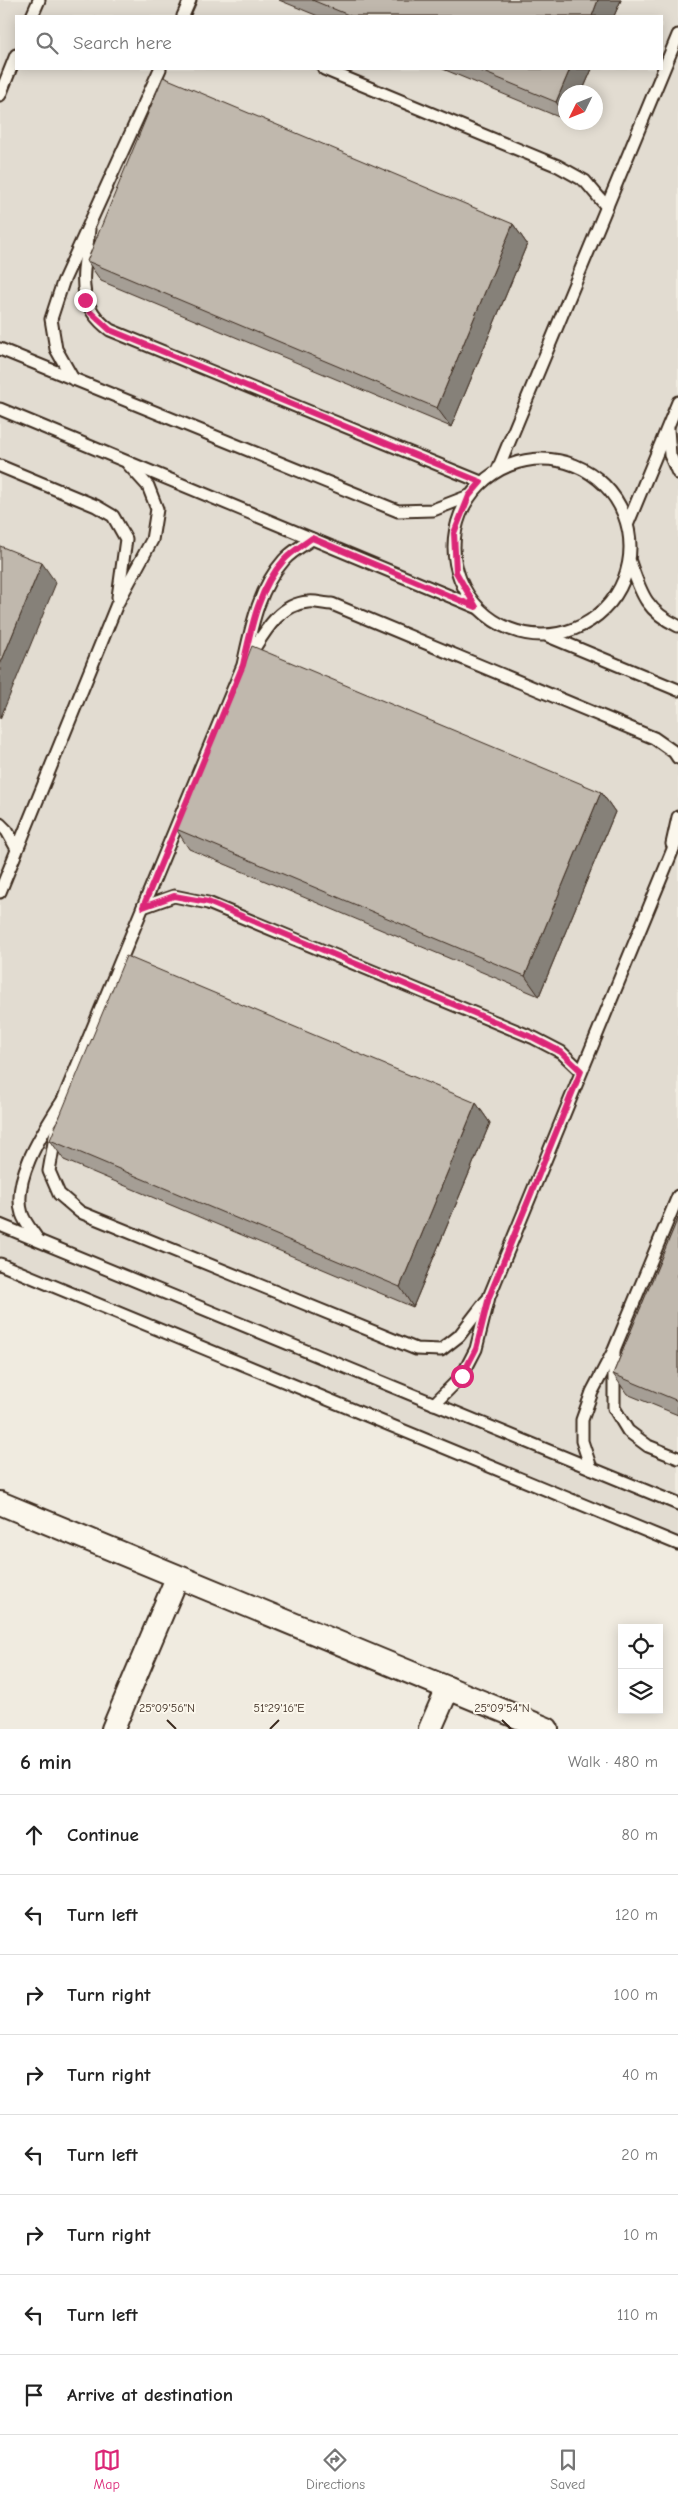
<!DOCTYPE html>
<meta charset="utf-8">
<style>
body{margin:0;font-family:"Comic Neue",sans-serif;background:#f2f2f2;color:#222}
.controls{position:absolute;right:15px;bottom:15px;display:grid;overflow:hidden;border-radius:0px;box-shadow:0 2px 12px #0003}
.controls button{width:45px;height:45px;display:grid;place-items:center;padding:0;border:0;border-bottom:1px solid #e0e0e0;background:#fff;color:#222;font:25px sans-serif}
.compass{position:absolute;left:558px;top:85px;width:45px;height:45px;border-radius:50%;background:#fff;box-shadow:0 2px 12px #0003;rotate:227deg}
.stop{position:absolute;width:15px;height:15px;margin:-11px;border:4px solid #db2777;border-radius:50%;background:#fff}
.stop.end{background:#db2777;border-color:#fff;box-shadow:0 1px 5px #0008}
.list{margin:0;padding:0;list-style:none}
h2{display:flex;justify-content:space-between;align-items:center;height:65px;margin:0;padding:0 20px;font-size:21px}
h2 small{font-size:16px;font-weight:400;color:#767676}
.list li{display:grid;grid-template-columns:32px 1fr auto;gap:15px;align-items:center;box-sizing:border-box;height:80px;padding:0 20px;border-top:1px solid #e0e0e0}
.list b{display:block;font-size:19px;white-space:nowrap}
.list em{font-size:16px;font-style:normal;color:#767676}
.icon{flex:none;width:28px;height:28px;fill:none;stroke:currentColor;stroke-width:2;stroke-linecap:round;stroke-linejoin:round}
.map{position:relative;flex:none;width:678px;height:1729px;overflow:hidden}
.search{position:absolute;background:#fff;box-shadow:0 2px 12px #0003;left:15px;right:15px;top:15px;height:55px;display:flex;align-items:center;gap:12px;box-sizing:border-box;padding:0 18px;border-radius:0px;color:#767676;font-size:19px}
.sheet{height:705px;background:#fff}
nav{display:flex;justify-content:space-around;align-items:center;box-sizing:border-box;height:70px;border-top:1px solid #e0e0e0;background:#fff;font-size:14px;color:#767676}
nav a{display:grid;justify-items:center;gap:2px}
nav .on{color:#db2777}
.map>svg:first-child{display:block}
</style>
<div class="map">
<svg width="678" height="1729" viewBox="0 0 678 1729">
<rect width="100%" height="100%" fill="#f0ebe0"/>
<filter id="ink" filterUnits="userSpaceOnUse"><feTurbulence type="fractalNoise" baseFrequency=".02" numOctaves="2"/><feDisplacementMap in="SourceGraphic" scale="10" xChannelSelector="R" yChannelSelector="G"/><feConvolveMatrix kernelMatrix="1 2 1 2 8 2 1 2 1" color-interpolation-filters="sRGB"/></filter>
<g filter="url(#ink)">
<path fill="#e2dcd1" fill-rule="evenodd" d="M 0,0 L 678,0 L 678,1536 L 0,1256 ZM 16,16 L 662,16 L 662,69 L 16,69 ZM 566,92 L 596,92 L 596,122 L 566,122 Z"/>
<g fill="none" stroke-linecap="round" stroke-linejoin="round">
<g stroke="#3b2a1e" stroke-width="15">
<g id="service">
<polyline points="32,16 39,0"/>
<polyline points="183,16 190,0"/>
<polyline points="324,69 558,166 585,181 607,207"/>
<polyline points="0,95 16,55"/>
<path d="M 89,229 C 85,270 72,302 110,330 L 481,482"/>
<polyline points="0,349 398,511 433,510 469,496"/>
<polyline points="73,379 56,349 51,319 63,282 160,69"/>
<polyline points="0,409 476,607"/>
<polyline points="668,429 670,455 678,473"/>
<circle cx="542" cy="547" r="88"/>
<polyline points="0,466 96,506 113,516 126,539 118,597"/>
<polyline points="498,469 678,35"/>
<polyline points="628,523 678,402"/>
<path d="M 630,562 C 641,593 646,611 678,626"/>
<polyline points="548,636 678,690"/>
<path d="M 248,658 C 263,635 278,604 308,602 C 316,601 324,604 332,604 L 654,738 L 674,752 L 678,758"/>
<polyline points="0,824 7,831 17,849"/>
<polyline points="672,844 678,817"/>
<polyline points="0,892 117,604 152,540 157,509 148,486 128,464"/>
<polyline points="143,907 174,896 208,903 534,1038 561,1052 581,1071"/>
<polyline points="56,1131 49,1171 59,1194 80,1212 416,1349 441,1350 459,1336 486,1301"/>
<polyline points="0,1225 678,1504"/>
<path d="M 38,1240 C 33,1232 25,1223 22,1214 C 11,1178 45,1129 63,1100 L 243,665 C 251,629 258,589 284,560 C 291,552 303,545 312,539"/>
<polyline points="0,1264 678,1544"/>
<polyline points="614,1351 614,1408 628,1431 648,1446 678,1458"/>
<polyline points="434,1404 462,1376 476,1349 489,1297 678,837"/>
<polyline points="591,1468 582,1441 582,1420 592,1392 614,1350 678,1196"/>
</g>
</g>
<g stroke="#3b2a1e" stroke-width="26">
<g id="minor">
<polyline points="0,1503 547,1729"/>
<polyline points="113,1729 177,1578"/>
<polyline points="430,1729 448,1688"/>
</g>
</g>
<use href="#service" stroke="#fbf7ec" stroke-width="11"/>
<use href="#minor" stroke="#fbf7ec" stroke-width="22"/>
</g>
<g fill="#a59e95" stroke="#3b2a1e">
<polygon points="279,0 621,0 614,16 318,16"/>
<polygon points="443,69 592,69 582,92 566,92 566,120"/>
<polygon points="513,224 527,244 451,427 101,281 87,261"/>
<polygon points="601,792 615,812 539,996 189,849 176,829"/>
<polygon points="476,1103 490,1123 413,1307 64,1160 50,1140"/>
<polygon points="678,1218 678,1415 627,1394 613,1374"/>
</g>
<g fill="#868179" stroke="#3b2a1e">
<polygon points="598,0 621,0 614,16 592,16"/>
<polygon points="570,69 592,69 582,92 566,92 566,116 556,102"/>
<polygon points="513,224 527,244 451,427 437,408"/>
<polygon points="42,563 56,583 0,719 0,665"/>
<polygon points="601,792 615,812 539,996 525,976"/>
<polygon points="476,1103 490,1123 413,1307 400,1287"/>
</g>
<g fill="#c0b8ad" stroke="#3b2a1e">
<polygon points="312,0 598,0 592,16 351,16"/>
<polygon points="476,69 570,69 556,102"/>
<polygon points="163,77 513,224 437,408 87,261"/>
<polygon points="0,546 42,563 0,665"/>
<polygon points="252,646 601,792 525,976 176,829"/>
<polygon points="126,956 476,1103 400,1287 50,1140"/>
<polygon points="678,1218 678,1401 613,1374"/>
</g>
</g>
<g fill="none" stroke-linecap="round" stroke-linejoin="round" filter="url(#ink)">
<path stroke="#db2777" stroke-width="6" d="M 85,300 L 90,312 L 110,330 L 481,482 L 469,496 L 454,533 L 456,572 L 476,607 L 312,538 C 303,545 291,552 284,560 C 258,589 251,629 243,665 L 143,907 L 174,896 L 208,902 L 534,1038 L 561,1052 L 581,1071 L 489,1297 L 476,1349 L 462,1376"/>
</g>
<path fill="none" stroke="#3b2a1e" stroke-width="2" d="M 167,1720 L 176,1729M 502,1720 L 511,1729M 270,1729 L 279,1720"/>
<g font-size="12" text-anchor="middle" fill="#3b2a1e" stroke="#fbf7ec" stroke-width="4" stroke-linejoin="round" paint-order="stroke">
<text x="167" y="1712">25°09'56"N</text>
<text x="502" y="1712">25°09'54"N</text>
<text x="279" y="1712">51°29'16"E</text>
</g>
</svg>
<div class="controls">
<button><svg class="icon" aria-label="locate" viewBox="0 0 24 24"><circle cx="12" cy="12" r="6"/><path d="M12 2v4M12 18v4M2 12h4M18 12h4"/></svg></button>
<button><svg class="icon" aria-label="layers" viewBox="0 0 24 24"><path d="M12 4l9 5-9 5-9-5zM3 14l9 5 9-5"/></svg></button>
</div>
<svg class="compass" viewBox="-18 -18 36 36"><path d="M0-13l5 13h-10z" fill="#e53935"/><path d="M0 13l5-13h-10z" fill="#767676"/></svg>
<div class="stop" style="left:462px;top:1376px"></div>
<div class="stop end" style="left:85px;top:300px"></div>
<div class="search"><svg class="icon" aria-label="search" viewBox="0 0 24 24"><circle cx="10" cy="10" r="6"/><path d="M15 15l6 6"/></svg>Search here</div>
</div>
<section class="sheet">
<h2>6 min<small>Walk · 480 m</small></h2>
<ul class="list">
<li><svg class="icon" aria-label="ahead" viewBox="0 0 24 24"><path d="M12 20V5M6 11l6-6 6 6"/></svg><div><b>Continue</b></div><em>80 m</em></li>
<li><svg class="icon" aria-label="left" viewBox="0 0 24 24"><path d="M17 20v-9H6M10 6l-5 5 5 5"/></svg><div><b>Turn left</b></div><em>120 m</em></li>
<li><svg class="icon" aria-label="right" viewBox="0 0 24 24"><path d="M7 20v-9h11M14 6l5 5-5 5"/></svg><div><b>Turn right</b></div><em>100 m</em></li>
<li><svg class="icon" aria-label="right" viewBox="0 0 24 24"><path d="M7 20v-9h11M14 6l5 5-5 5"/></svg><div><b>Turn right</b></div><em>40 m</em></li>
<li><svg class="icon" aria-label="left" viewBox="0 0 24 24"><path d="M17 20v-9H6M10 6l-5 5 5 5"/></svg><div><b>Turn left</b></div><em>20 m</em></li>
<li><svg class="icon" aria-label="right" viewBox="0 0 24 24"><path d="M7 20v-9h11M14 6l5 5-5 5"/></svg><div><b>Turn right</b></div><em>10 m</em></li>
<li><svg class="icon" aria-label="left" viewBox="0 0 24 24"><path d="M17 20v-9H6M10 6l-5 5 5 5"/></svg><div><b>Turn left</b></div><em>110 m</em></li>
<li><svg class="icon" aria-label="arrive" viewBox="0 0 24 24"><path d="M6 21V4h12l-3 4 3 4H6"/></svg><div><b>Arrive at destination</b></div></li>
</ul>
</section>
<nav>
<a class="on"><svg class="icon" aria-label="map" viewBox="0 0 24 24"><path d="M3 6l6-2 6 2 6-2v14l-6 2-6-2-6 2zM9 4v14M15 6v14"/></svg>Map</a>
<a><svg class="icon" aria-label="directions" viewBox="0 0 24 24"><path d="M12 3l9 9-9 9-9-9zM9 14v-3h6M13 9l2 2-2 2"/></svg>Directions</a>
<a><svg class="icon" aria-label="saved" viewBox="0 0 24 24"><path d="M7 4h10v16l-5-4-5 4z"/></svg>Saved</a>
</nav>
